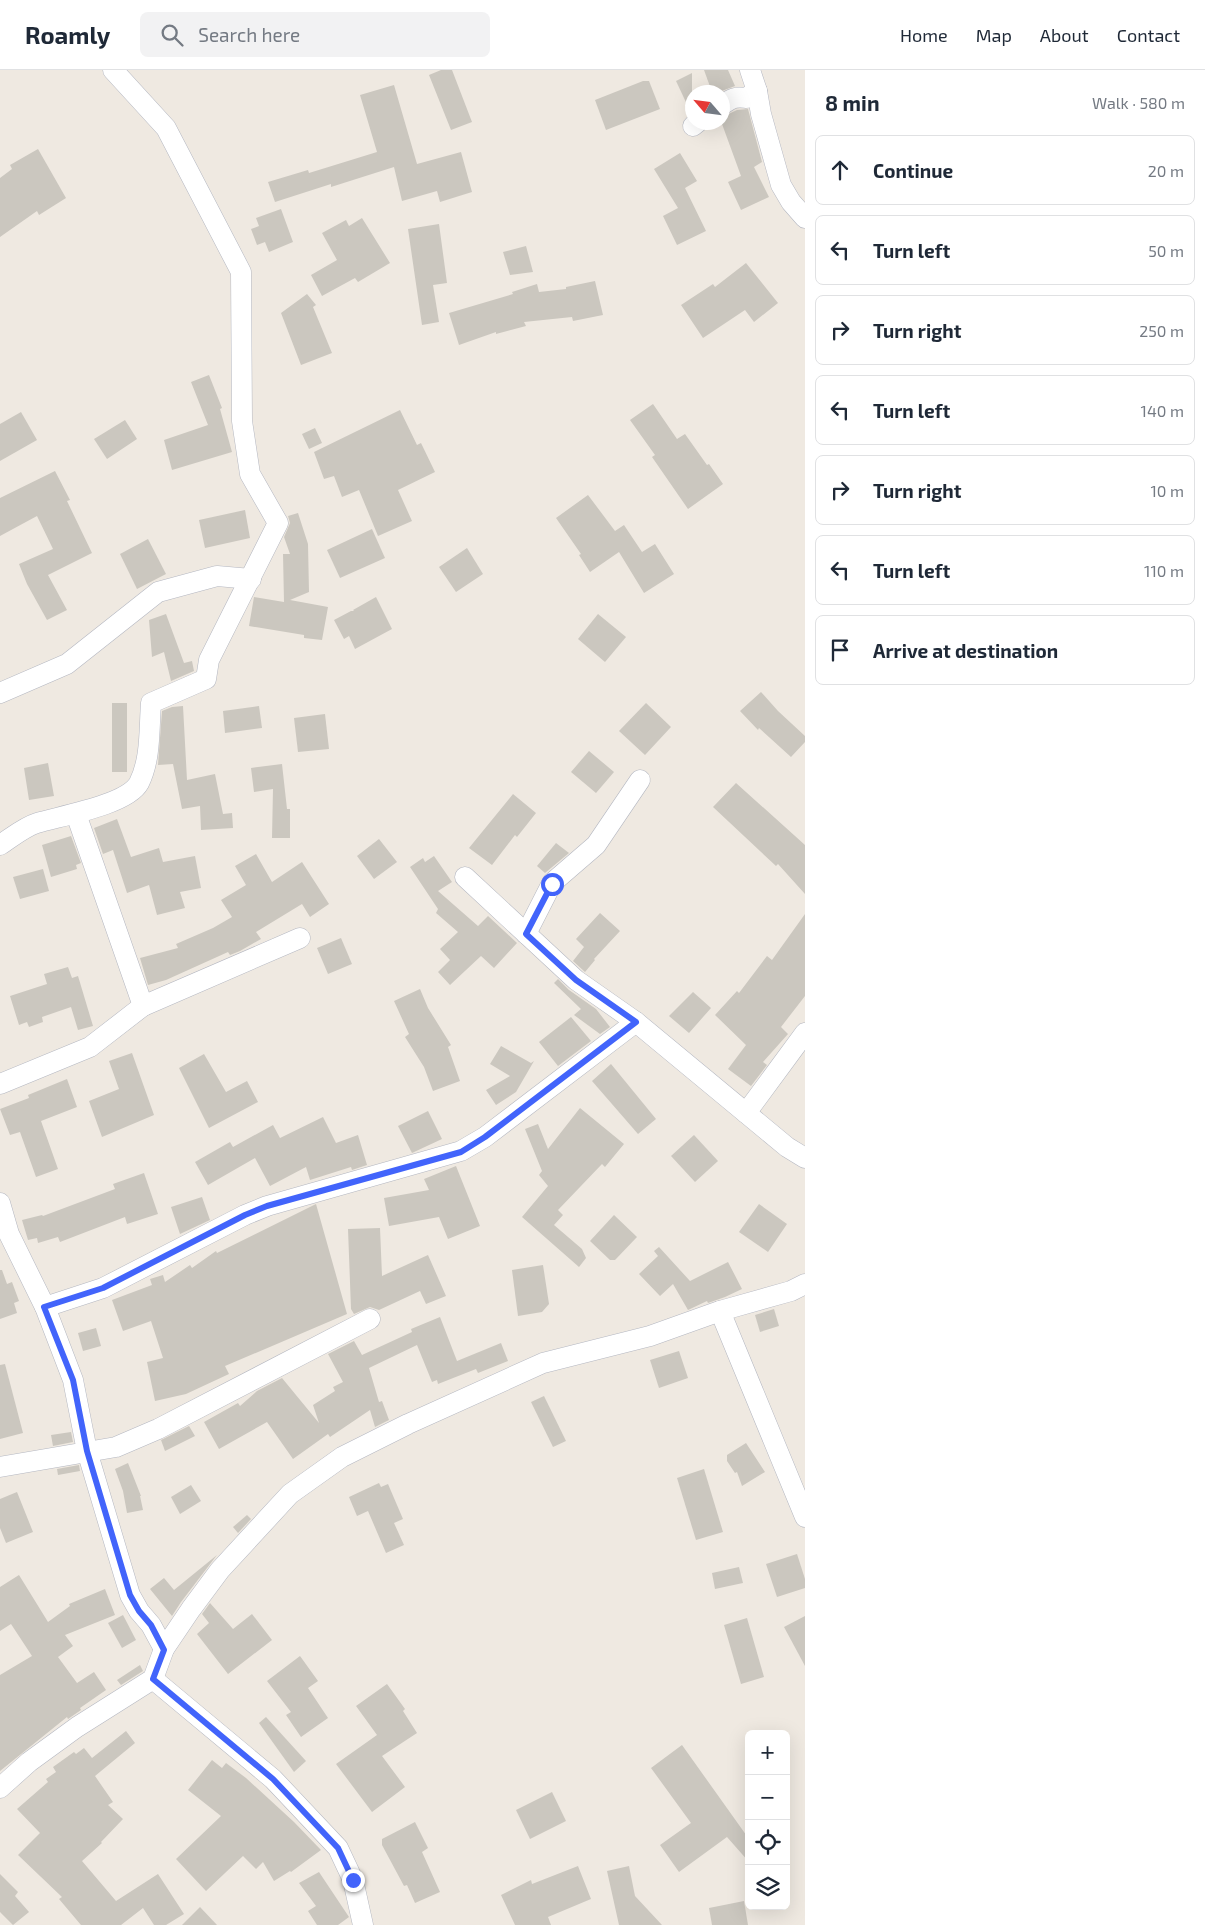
<!DOCTYPE html>
<meta charset="utf-8">
<style>
body{margin:0;font-family:"Exo 2",sans-serif;background:#f2f2f3;color:#1f2937}
.controls{position:absolute;right:15px;bottom:15px;display:grid;overflow:hidden;border-radius:8px;box-shadow:0 5px 20px #0002}
.controls button{width:45px;height:45px;display:grid;place-items:center;padding:0;border:0;border-bottom:1px solid #e0e1e3;background:#fff;color:#1f2937;font:25px sans-serif}
.compass{position:absolute;left:685px;top:15px;width:45px;height:45px;border-radius:50%;background:#fff;box-shadow:0 5px 20px #0002;rotate:298deg}
.stop{position:absolute;width:15px;height:15px;margin:-11px;border:4px solid #4264fb;border-radius:50%;background:#fff}
.stop.end{background:#4264fb;border-color:#fff;box-shadow:0 1px 5px #0008}
.list{margin:0;padding:0;list-style:none}
h2{display:flex;justify-content:space-between;align-items:center;height:65px;margin:0;padding:0 20px;font-size:21px}
h2 small{font-size:16px;font-weight:400;color:#747a83}
.list li{display:grid;grid-template-columns:32px 1fr auto;gap:15px;align-items:center;box-sizing:border-box;height:70px;margin:0 10px 10px;padding:0 10px;border:1px solid #e0e1e3;border-radius:8px}
.list b{display:block;font-size:19px;white-space:nowrap}
.list em{font-size:16px;font-style:normal;color:#747a83}
.icon{flex:none;width:28px;height:28px;fill:none;stroke:currentColor;stroke-width:2;stroke-linecap:round;stroke-linejoin:round}
.map{position:relative;flex:none;width:805px;height:1855px;overflow:hidden}
header{display:flex;align-items:center;gap:30px;box-sizing:border-box;height:70px;padding:0 25px;background:#fff;border-bottom:1px solid #e0e1e3}
header strong{font-size:24px}
nav{display:flex;gap:28px;margin-inline-start:auto;font-size:18px}
.search{width:350px;height:45px;background:#f2f2f3;display:flex;align-items:center;gap:12px;box-sizing:border-box;padding:0 18px;border-radius:8px;color:#747a83;font-size:19px}
main{display:flex}
aside{flex:1;background:#fff}
.map>svg:first-child{display:block}
</style>
<header>
<strong>Roamly</strong>
<div class="search"><svg class="icon" aria-label="search" viewBox="0 0 24 24"><circle cx="10" cy="10" r="6"/><path d="M15 15l6 6"/></svg>Search here</div>
<nav><a>Home</a><a>Map</a><a>About</a><a>Contact</a></nav>
</header>
<main>
<div class="map">
<svg width="805" height="1855" viewBox="0 0 805 1855">
<rect width="100%" height="100%" fill="#efe9e1"/>
<g fill="#cbc7bf">
<polygon points="441,0 452,0 472,52 451,60 429,5"/>
<polygon points="704,0 728,0 735,16 719,22 712,22"/>
<polygon points="692,3 692,42 691,43 676,11"/>
<polygon points="643,11 649,11 660,39 606,60 595,30"/>
<polygon points="394,15 417,94 461,82 472,122 440,132 437,121 402,131 394,97 331,117 331,114 275,132 268,112 308,100 309,103 377,82 360,25"/>
<polygon points="748,39 762,92 754,97 769,127 741,140 728,112 741,106 722,54 722,47 737,40"/>
<polygon points="38,79 66,128 39,145 37,141 0,167 0,108 12,99 10,95"/>
<polygon points="680,83 697,111 685,118 706,161 677,175 663,146 678,138 654,99"/>
<polygon points="281,139 293,172 269,182 265,172 257,175 251,159 259,156 256,148"/>
<polygon points="362,148 390,193 358,212 355,208 322,226 311,205 337,190 322,163 346,150 349,156"/>
<polygon points="439,154 447,213 433,215 439,252 422,255 408,159"/>
<polygon points="526,176 533,202 510,205 503,182"/>
<polygon points="746,193 778,233 754,252 745,240 703,268 681,235 713,214 715,217"/>
<polygon points="595,211 603,245 573,251 572,247 524,252 526,256 496,264 496,262 459,275 449,243 513,224 512,222 537,214 539,222 566,219 566,217"/>
<polygon points="307,224 316,235 313,237 332,283 301,295 281,243"/>
<polygon points="209,305 222,338 220,339 232,382 172,400 164,370 208,355 191,312"/>
<polygon points="653,334 677,369 685,364 707,395 709,394 723,414 688,439 652,387 655,385 630,350"/>
<polygon points="400,340 417,375 421,373 435,402 398,420 412,451 378,466 359,420 342,427 334,406 324,409 314,382"/>
<polygon points="21,342 37,370 0,391 0,354"/>
<polygon points="125,350 137,369 107,389 94,369"/>
<polygon points="315,358 322,373 309,379 302,364"/>
<polygon points="55,401 70,430 67,431 92,483 48,505 67,540 47,550 27,514 19,494 53,479 37,446 0,466 0,428"/>
<polygon points="588,425 615,461 624,455 642,482 655,474 674,504 644,523 619,482 590,502 579,485 581,484 556,448"/>
<polygon points="245,440 250,468 205,478 199,450"/>
<polygon points="298,443 308,474 309,522 290,530 328,537 322,570 304,568 304,565 249,556 254,527 284,532 283,484 290,484 284,467 290,453 288,446"/>
<polygon points="372,459 385,488 340,508 327,480"/>
<polygon points="148,469 166,504 137,519 120,484"/>
<polygon points="467,478 483,504 456,522 439,497"/>
<polygon points="376,527 392,559 355,579 349,566 344,569 334,550 351,541 354,541 353,540"/>
<polygon points="166,544 184,593 192,591 194,601 171,611 164,582 152,587 149,550"/>
<polygon points="598,544 626,567 605,592 578,569"/>
<polygon points="761,622 778,641 805,666 805,672 791,687 759,658 758,660 740,641"/>
<rect x="112" y="633" width="15" height="69"/>
<polygon points="646,633 671,657 645,685 619,661"/>
<polygon points="183,636 187,710 215,704 223,744 232,743 233,758 201,760 200,736 182,739 173,694 158,695 162,641 172,637"/>
<polygon points="259,636 262,658 225,663 223,641"/>
<polygon points="325,644 329,679 298,682 294,648"/>
<polygon points="589,681 614,702 596,723 571,702"/>
<polygon points="48,693 54,726 29,730 24,698"/>
<polygon points="282,694 287,739 290,739 290,768 272,768 273,719 254,722 251,698"/>
<polygon points="736,713 805,775 805,824 778,794 776,796 713,737"/>
<polygon points="513,724 536,743 517,767 515,765 492,795 469,778"/>
<polygon points="117,749 131,787 159,778 163,792 195,786 201,818 180,822 185,838 157,845 149,815 127,823 113,780 103,784 94,758"/>
<polygon points="71,766 81,793 76,795 77,799 51,807 42,775"/>
<polygon points="379,769 397,792 374,809 357,786"/>
<polygon points="556,773 569,783 545,803 537,796"/>
<polygon points="256,784 272,812 302,792 329,834 310,847 302,834 256,862 261,869 240,881 230,885 228,882 166,910 148,915 140,888 178,878 176,874 213,858 232,847 221,830 246,815 235,796"/>
<polygon points="434,786 452,812 438,821 478,856 488,846 517,873 494,898 481,886 450,915 438,902 450,890 440,879 458,862 436,843 438,839 410,797 423,788 425,792"/>
<polygon points="43,799 49,821 20,829 13,807"/>
<polygon points="600,843 620,861 594,889 595,890 585,902 573,891 584,877 576,869"/>
<polygon points="805,844 805,926 781,957 788,964 763,992 767,995 751,1016 728,999 746,975 715,945 737,921 739,923 767,886 772,890"/>
<polygon points="341,868 352,894 328,904 317,878"/>
<polygon points="68,897 72,908 78,906 93,956 78,960 71,937 42,947 43,952 29,957 27,952 19,955 10,926 47,914 44,904"/>
<polygon points="558,909 569,920 596,939 610,957 600,964 574,945 581,939 554,913"/>
<polygon points="420,919 428,938 451,975 448,977 460,1011 433,1021 424,997 405,967 409,964 394,931"/>
<polygon points="693,922 711,938 689,963 669,946"/>
<polygon points="571,947 591,971 558,996 539,972"/>
<polygon points="501,976 531,993 534,991 516,1022 496,1035 486,1020 510,1006 490,994"/>
<polygon points="132,983 154,1045 102,1067 89,1031 119,1019 109,991"/>
<polygon points="204,984 226,1022 247,1011 258,1032 209,1058 179,998"/>
<polygon points="611,994 656,1049 638,1064 592,1011"/>
<polygon points="67,1009 77,1037 41,1051 58,1099 36,1107 20,1062 10,1065 0,1039 29,1028 28,1025"/>
<polygon points="580,1038 624,1074 605,1097 602,1094 558,1140 563,1145 554,1155 582,1179 586,1188 579,1197 522,1147 548,1116 539,1105 542,1101 525,1059 538,1054 548,1079"/>
<polygon points="428,1041 442,1069 412,1083 398,1056"/>
<polygon points="323,1047 336,1073 358,1065 367,1095 352,1100 351,1097 310,1110 306,1097 270,1116 255,1088 208,1115 195,1092 230,1072 233,1077 273,1055 280,1068"/>
<polygon points="694,1065 718,1091 695,1112 671,1086"/>
<polygon points="456,1096 480,1156 448,1169 439,1147 389,1156 384,1128 429,1120 424,1109"/>
<polygon points="144,1103 158,1144 127,1154 125,1147 60,1172 58,1167 38,1173 37,1168 28,1170 22,1150 42,1145 43,1146 115,1119 113,1114"/>
<polygon points="202,1127 210,1150 180,1164 171,1137"/>
<polygon points="316,1134 347,1244 225,1296 229,1304 186,1324 155,1331 147,1292 163,1288 151,1251 123,1261 112,1230 152,1215 150,1209 163,1205 165,1212 190,1195 192,1198 216,1181 217,1183"/>
<polygon points="759,1134 787,1154 768,1182 739,1162"/>
<polygon points="614,1145 637,1167 615,1190 610,1190 590,1171"/>
<polygon points="380,1158 382,1206 428,1185 446,1226 426,1234 420,1221 379,1240 370,1237 354,1244 351,1239 348,1159"/>
<polygon points="659,1177 690,1211 728,1192 742,1219 725,1227 708,1233 707,1231 688,1240 673,1214 660,1226 639,1204 658,1186 654,1181"/>
<polygon points="543,1195 549,1234 542,1242 518,1246 512,1200"/>
<polygon points="0,1200 2,1200 7,1214 12,1212 19,1231 14,1233 17,1243 0,1249"/>
<polygon points="774,1239 779,1256 760,1262 755,1245"/>
<polygon points="440,1247 457,1291 501,1273 508,1291 478,1303 476,1299 438,1314 437,1310 432,1312 417,1275 369,1298 379,1332 382,1331 389,1350 375,1357 370,1340 330,1367 328,1364 293,1389 267,1352 219,1379 204,1352 238,1333 240,1336 257,1321 282,1308 319,1353 313,1335 335,1321 333,1317 343,1312 328,1284 354,1271 362,1285 412,1262 411,1259"/>
<polygon points="96,1258 101,1276 83,1281 78,1263"/>
<polygon points="679,1281 688,1308 659,1318 650,1290"/>
<polygon points="5,1294 23,1363 0,1369 0,1295"/>
<polygon points="544,1326 566,1371 553,1377 531,1332"/>
<polygon points="189,1356 195,1366 165,1381 161,1370"/>
<polygon points="71,1362 73,1372 53,1376 51,1365"/>
<polygon points="746,1373 765,1402 742,1416 737,1402 735,1403 727,1391 727,1385"/>
<polygon points="128,1393 141,1426 140,1426 143,1440 127,1443 123,1421 115,1399"/>
<polygon points="79,1395 80,1401 58,1405 57,1399"/>
<polygon points="704,1399 723,1462 696,1470 677,1408"/>
<polygon points="379,1413 381,1417 388,1414 403,1449 394,1453 404,1475 386,1483 368,1441 357,1446 349,1427"/>
<polygon points="191,1415 201,1431 180,1444 171,1427"/>
<polygon points="17,1422 33,1462 6,1473 0,1458 0,1429"/>
<polygon points="247,1445 251,1449 238,1463 233,1457"/>
<polygon points="797,1484 805,1509 805,1518 777,1527 766,1494"/>
<polygon points="217,1485 181,1532 172,1546 150,1519 164,1508 174,1520"/>
<polygon points="739,1497 743,1513 715,1519 712,1503"/>
<polygon points="19,1505 48,1552 70,1536 69,1534 105,1519 115,1545 65,1565 73,1576 58,1587 77,1613 94,1602 106,1620 80,1638 81,1640 68,1649 67,1647 0,1701 0,1605 32,1586 11,1554 0,1561 0,1517"/>
<polygon points="210,1533 233,1559 252,1544 272,1570 228,1604 197,1564 209,1553 202,1544"/>
<polygon points="123,1545 136,1570 122,1578 108,1553"/>
<polygon points="805,1546 805,1596 784,1557"/>
<polygon points="747,1548 764,1607 741,1614 724,1555"/>
<polygon points="300,1586 318,1611 308,1618 328,1648 301,1667 286,1645 291,1642 267,1611"/>
<polygon points="140,1595 143,1601 121,1615 117,1610"/>
<polygon points="387,1614 405,1639 403,1641 417,1663 382,1686 405,1717 372,1742 336,1694 377,1665 356,1636"/>
<polygon points="266,1647 306,1691 294,1702 259,1653"/>
<polygon points="126,1661 135,1673 95,1706 113,1732 108,1735 123,1749 101,1772 102,1773 82,1791 116,1831 158,1804 184,1844 166,1855 154,1855 143,1838 121,1855 81,1855 59,1829 62,1827 18,1785 40,1763 17,1739 48,1712 46,1709 56,1702 53,1697 74,1682 76,1684 84,1678 92,1688"/>
<polygon points="682,1675 749,1769 749,1792 727,1767 679,1802 660,1775 691,1753 651,1698"/>
<polygon points="212,1690 222,1698 226,1693 246,1708 294,1752 321,1780 291,1802 290,1801 274,1811 263,1792 256,1799 243,1786 206,1821 176,1789 221,1746 188,1720"/>
<polygon points="552,1722 566,1751 530,1769 516,1740"/>
<polygon points="415,1752 428,1778 422,1782 440,1822 415,1833 407,1815 404,1816 382,1775 382,1769"/>
<polygon points="578,1796 591,1829 548,1847 551,1855 515,1855 501,1825 531,1810 532,1814"/>
<polygon points="629,1796 635,1826 662,1855 619,1855 607,1801"/>
<polygon points="319,1802 349,1847 338,1855 317,1855 308,1841 316,1836 299,1813"/>
<polygon points="0,1804 18,1822 15,1826 29,1842 13,1855 0,1842"/>
<polygon points="744,1831 748,1855 712,1855 709,1838"/>
<polygon points="200,1837 217,1855 182,1855"/>
</g>
<g fill="none" stroke-linecap="round" stroke-linejoin="round">
<g stroke="#b4b7c1" stroke-width="21">
<g id="minor">
<polyline points="750,0 757,21"/>
<path d="M 722,35 C 731,29 735,26 746,28 L 757,21 L 761,44 L 781,115 L 791,132 L 805,148"/>
<polyline points="693,56 698,52"/>
<polyline points="0,623 67,594 158,522 217,506 251,509"/>
<path d="M 0,775 C 11,768 24,757 37,753 C 60,746 127,735 139,713 C 151,689 149,660 151,633 L 206,609 L 209,590 L 278,453 L 250,404 L 242,351 L 241,202 L 166,58 L 113,0"/>
<polyline points="465,807 576,910 636,952 787,1077 805,1088"/>
<polyline points="526,864 552,813 596,775 640,710"/>
<polyline points="143,936 300,868"/>
<polyline points="0,1014 90,977 143,936 76,744"/>
<polyline points="746,1043 805,963"/>
<polyline points="0,1133 9,1164 45,1237 73,1310 87,1381 130,1525 139,1541 151,1555 164,1579"/>
<polyline points="45,1237 103,1218 245,1145 267,1136 461,1081 485,1067 636,952"/>
<polyline points="720,1241 805,1447"/>
<polyline points="0,1397 116,1377 158,1359 370,1249"/>
<polyline points="153,1609 273,1709 338,1778 353,1810 363,1855"/>
<polyline points="0,1718 29,1692 77,1657 153,1609 164,1579 191,1539 220,1500 290,1424 342,1387 408,1354 543,1293 650,1266 720,1241 791,1221 805,1214"/>
</g>
</g>
<use href="#minor" stroke="#fff" stroke-width="20"/>
</g>
<g fill="none" stroke-linecap="round" stroke-linejoin="round">
<polyline stroke="#4264fb" stroke-width="6" points="353,1810 338,1778 273,1709 153,1609 164,1580 151,1555 139,1541 130,1525 87,1381 73,1310 44,1237 103,1218 245,1145 267,1136 461,1082 485,1067 636,952 576,910 526,864 552,814"/>
</g>
</svg>
<div class="controls">
<button>+</button>
<button>−</button>
<button><svg class="icon" aria-label="locate" viewBox="0 0 24 24"><circle cx="12" cy="12" r="6"/><path d="M12 2v4M12 18v4M2 12h4M18 12h4"/></svg></button>
<button><svg class="icon" aria-label="layers" viewBox="0 0 24 24"><path d="M12 4l9 5-9 5-9-5zM3 14l9 5 9-5"/></svg></button>
</div>
<svg class="compass" viewBox="-18 -18 36 36"><path d="M0-13l5 13h-10z" fill="#e53935"/><path d="M0 13l5-13h-10z" fill="#747a83"/></svg>
<div class="stop" style="left:552px;top:814px"></div>
<div class="stop end" style="left:353px;top:1810px"></div>
</div>
<aside>
<h2>8 min<small>Walk · 580 m</small></h2>
<ul class="list">
<li><svg class="icon" aria-label="ahead" viewBox="0 0 24 24"><path d="M12 20V5M6 11l6-6 6 6"/></svg><div><b>Continue</b></div><em>20 m</em></li>
<li><svg class="icon" aria-label="left" viewBox="0 0 24 24"><path d="M17 20v-9H6M10 6l-5 5 5 5"/></svg><div><b>Turn left</b></div><em>50 m</em></li>
<li><svg class="icon" aria-label="right" viewBox="0 0 24 24"><path d="M7 20v-9h11M14 6l5 5-5 5"/></svg><div><b>Turn right</b></div><em>250 m</em></li>
<li><svg class="icon" aria-label="left" viewBox="0 0 24 24"><path d="M17 20v-9H6M10 6l-5 5 5 5"/></svg><div><b>Turn left</b></div><em>140 m</em></li>
<li><svg class="icon" aria-label="right" viewBox="0 0 24 24"><path d="M7 20v-9h11M14 6l5 5-5 5"/></svg><div><b>Turn right</b></div><em>10 m</em></li>
<li><svg class="icon" aria-label="left" viewBox="0 0 24 24"><path d="M17 20v-9H6M10 6l-5 5 5 5"/></svg><div><b>Turn left</b></div><em>110 m</em></li>
<li><svg class="icon" aria-label="arrive" viewBox="0 0 24 24"><path d="M6 21V4h12l-3 4 3 4H6"/></svg><div><b>Arrive at destination</b></div></li>
</ul>
</aside>
</main>
